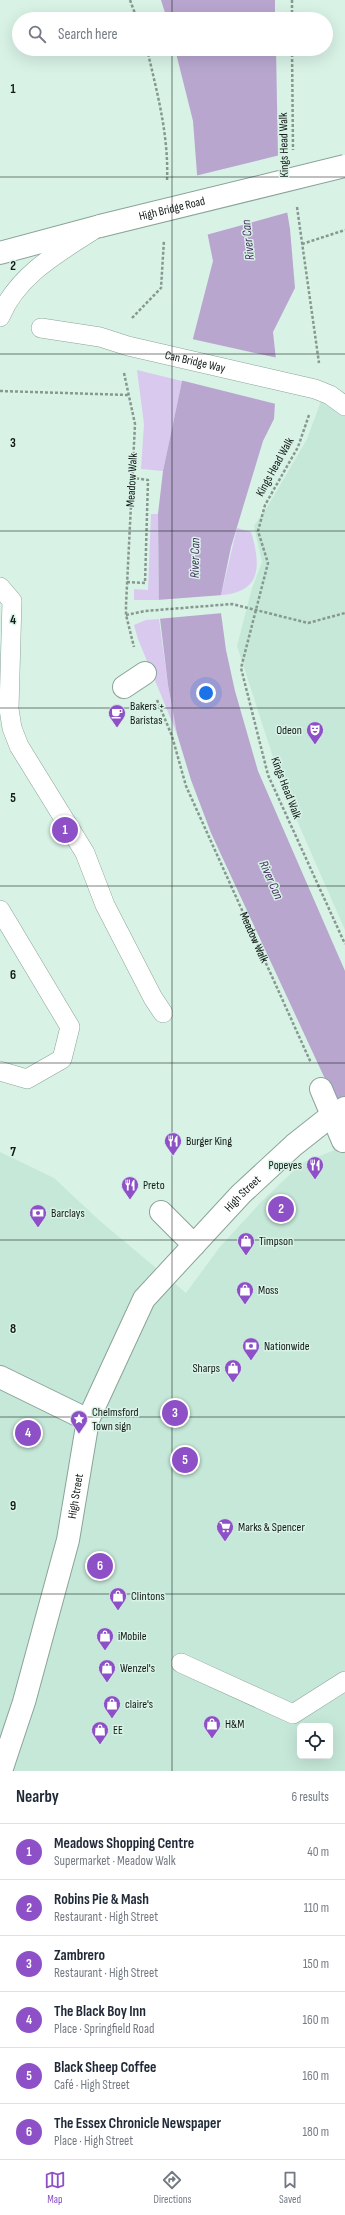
<!DOCTYPE html>
<meta charset="utf-8">
<style>
body{margin:0;font-family:"Sofia Sans Condensed",sans-serif;background:#f2f2f3;color:#1f2937}
.controls{position:absolute;right:12px;bottom:12px;display:grid;overflow:hidden;border-radius:6px;box-shadow:0 4px 16px #0002}
.controls button{width:36px;height:36px;display:grid;place-items:center;padding:0;border:0;border-bottom:1px solid #e0e1e3;background:#fff;color:#1f2937;font:20px sans-serif}
.you{position:absolute;left:206px;top:693px;width:14px;height:14px;margin:-10px;border:3px solid #fff;border-radius:50%;background:#1a73e8;box-shadow:0 0 0 6px #1a73e833}
.badge{display:grid;place-items:center;width:26px;height:26px;border-radius:50%;background:#8d50c6;color:#fff;font-size:13px;font-weight:700}
.pin{position:absolute;translate:-50% -50%;border:2px solid #fff;box-shadow:0 1px 4px #0006}
.list{margin:0;padding:0;list-style:none}
h2{display:flex;justify-content:space-between;align-items:center;height:52px;margin:0;padding:0 16px;font-size:17px}
h2 small{font-size:13px;font-weight:400;color:#747a83}
.list li{display:grid;grid-template-columns:26px 1fr auto;gap:12px;align-items:center;box-sizing:border-box;height:56px;padding:0 16px;border-top:1px solid #e0e1e3}
.list b{display:block;font-size:15px;white-space:nowrap}
.list p{margin:0;font-size:13px;white-space:nowrap;color:#747a83}
.list em{font-size:13px;font-style:normal;color:#747a83}
.icon{flex:none;width:22px;height:22px;fill:none;stroke:currentColor;stroke-width:2;stroke-linecap:round;stroke-linejoin:round}
.map{position:relative;flex:none;width:345px;height:1771px;overflow:hidden}
.search{position:absolute;background:#fff;box-shadow:0 4px 16px #0002;left:12px;right:12px;top:12px;height:44px;display:flex;align-items:center;gap:10px;box-sizing:border-box;padding:0 14px;border-radius:22px;color:#747a83;font-size:15px}
.sheet{height:388px;background:#fff}
nav{display:flex;justify-content:space-around;align-items:center;box-sizing:border-box;height:56px;border-top:1px solid #e0e1e3;background:#fff;font-size:11px;color:#747a83}
nav a{display:grid;justify-items:center;gap:2px}
nav .on{color:#8d50c6}
.map>svg:first-child{display:block}
</style>
<div class="map">
<svg width="345" height="1771" viewBox="0 0 345 1771">
<rect width="100%" height="100%" fill="#d8f2e6"/>
<g fill="#c6e8d9" fill-rule="evenodd">
<polygon points="321,401 338,409 345,416 345,930 284,791 237,646 252,588 262,562 254,526 269,504 307,439"/>
<path d="M 345,1146 L 345,1771 L 0,1771 L 0,1152 L 54,1178 L 100,1221 L 186,1293 L 219,1248 L 262,1201 L 302,1163 ZM 300,1726 L 330,1726 L 330,1756 L 300,1756 Z"/>
</g>
<g fill="#d9c9ef">
<polygon points="137,370 182,381 163,471 141,469 144,424"/>
<polygon points="151,514 158,514 159,600 134,600 134,589 148,590"/>
<path d="M 237,528 L 251,532 C 261,565 262,592 221,595 Z"/>
<polygon points="159,619 168,685 177,734 138,639 134,625 146,620"/>
</g>
<g fill="#b8a6cf">
<polygon points="161,0 275,0 275,19 167,19"/>
<polygon points="175,49 276,49 278,157 290,229 295,288 273,332 277,369 274,419 263,441 231,547 221,595 221,613 226,650 235,691 258,771 345,971 345,1122 211,833 191,780 177,734 168,685 159,610 158,514 163,471 182,381 213,261 198,187 193,121"/>
</g>
<g fill="#d8f2e6">
<polygon points="280,155 289,212 206,235 195,176"/>
<polygon points="192,339 278,358 279,369 276,404 180,380"/>
<polygon points="223,595 223,613 157,619 157,600"/>
</g>
<g fill="none" stroke-linecap="round" stroke-linejoin="round">
<g stroke="#8ba398" stroke-width="20">
<g id="lane">
<path d="M 0,317 C 17,276 56,254 92,231"/>
<path id="s2" d="M 41,328 L 100,337 L 128,346 L 315,389 L 330,395 L 345,406"/>
<polyline points="0,587 12,601 9,709 12,728 19,746 85,853 105,905 153,998 163,1013"/>
<polyline points="0,910 70,1027 62,1059 27,1079 0,1071"/>
<polyline points="181,1663 293,1714 345,1681"/>
</g>
</g>
<g stroke="#8ba398" stroke-width="24">
<g id="street">
<polyline points="124,687 145,673"/>
<polyline points="321,1089 343,1141"/>
<polyline points="161,1212 194,1245"/>
<polyline points="0,1377 88,1420"/>
<path id="s3" d="M 1,1771 L 24,1702 L 68,1540 L 88,1420 L 144,1299 L 241,1194 L 294,1145 L 332,1115 L 345,1108"/>
</g>
</g>
<g stroke="#8ba398" stroke-width="24">
<polyline id="primary" points="0,253 100,226"/>
</g>
<g stroke="#869890" stroke-width="2.5" stroke-dasharray="3 2" stroke-linecap="butt">
<polyline points="130,0 137,19"/>
<polyline points="292,0 292,19"/>
<path d="M 147,49 C 157,92 169,136 167,181"/>
<polyline points="292,49 293,150"/>
<polyline points="297,207 319,363"/>
<polyline points="302,244 345,230"/>
<polyline points="132,318 161,288 164,240"/>
<polyline points="124,373 135,424 126,605 126,615 134,647"/>
<polyline points="0,391 128,395"/>
<polyline points="309,415 298,447 265,505 258,531 268,563 241,668 268,775 345,944"/>
<polyline points="127,582 145,583 148,480 133,478"/>
<polyline points="126,615 145,611 232,604 308,623 345,613"/>
<path id="s1" d="M 157,700 L 172,736 L 186,786 L 311,1063"/>
</g>
<use href="#lane" stroke="#fff" stroke-width="19"/>
<use href="#street" stroke="#fff" stroke-width="22"/>
<use href="#primary" stroke="#fff" stroke-width="22"/>
<g stroke="#8ba398" stroke-width="24" stroke-linecap="butt">
<g id="primary-bridge">
<path id="s4" d="M 100,226 L 345,166"/>
</g>
</g>
<use href="#primary-bridge" stroke="#fff" stroke-width="22"/>
</g>
<path fill="none" stroke="#111a16" stroke-width="1" stroke-opacity="0.55" d="M 172,0 L 172,19M 172,49 L 172,1771M 0,177 L 345,177M 0,354 L 345,354M 0,531 L 345,531M 0,708 L 345,708M 0,886 L 345,886M 0,1063 L 345,1063M 0,1240 L 345,1240M 0,1417 L 345,1417M 0,1594 L 345,1594"/>
<defs>
<g id="cafe-pin" transform="scale(0.9)"><path d="M0 17L-7.5 6A9.5 9.5 0 1 1 7.5 6Z" fill="#8d50c6" stroke="#d8f2e6"/><path d="M-5.5-4.5H6V0H3Q3 3.5 0 3.5H-2.5Q-5.5 3.5-5.5 0ZM3-3.2v2h1.7v-2ZM-6 4.5H4V6H-6Z" fill="#fff"/></g>
<g id="theatre-pin" transform="scale(0.9)"><path d="M0 17L-7.5 6A9.5 9.5 0 1 1 7.5 6Z" fill="#8d50c6" stroke="#d8f2e6"/><path d="M-5-5.5Q0-4 5-5.5V0Q5 5 0 6Q-5 5-5 0ZM-3.3-2.5H-1v1.5H-3.3ZM1-2.5H3.3v1.5H1ZM-2.8 1Q0 5.5 2.8 1Z" fill="#fff"/></g>
<g id="restaurant-pin" transform="scale(0.9)"><path d="M0 17L-7.5 6A9.5 9.5 0 1 1 7.5 6Z" fill="#8d50c6" stroke="#d8f2e6"/><path d="M-5-6h1v4h1v-4h1v4h1v-4h1v5L-1.5 .5V6h-2V.5L-5-1ZM5-6V6H3V1.5H1.5Q1.5-4 5-6Z" fill="#fff"/></g>
<g id="bank-pin" transform="scale(0.9)"><path d="M0 17L-7.5 6A9.5 9.5 0 1 1 7.5 6Z" fill="#8d50c6" stroke="#d8f2e6"/><path d="M-6-4H6V4H-6ZM0-2.3a2.3 2.3 0 1 0 0 4.6a2.3 2.3 0 1 0 0-4.6Z" fill="#fff"/></g>
<g id="shop-pin" transform="scale(0.9)"><path d="M0 17L-7.5 6A9.5 9.5 0 1 1 7.5 6Z" fill="#8d50c6" stroke="#d8f2e6"/><path d="M-5-2.5h2.3a2.7 3.5 0 0 1 5.4 0H5L5.5 6h-11ZM-1.5-2.5h3a1.5 2.3 0 0 0-3 0Z" fill="#fff"/></g>
<g id="sight-pin" transform="scale(0.9)"><path d="M0 17L-7.5 6A9.5 9.5 0 1 1 7.5 6Z" fill="#8d50c6" stroke="#d8f2e6"/><path d="M0-6L1.8-2.2L6-1.7L2.9 1.2L3.7 5.4L0 3.3L-3.7 5.4L-2.9 1.2L-6-1.7L-1.8-2.2Z" fill="#fff"/></g>
<g id="supermarket-pin" transform="scale(0.9)"><path d="M0 17L-7.5 6A9.5 9.5 0 1 1 7.5 6Z" fill="#8d50c6" stroke="#d8f2e6"/><path d="M-6-5.5h2.5l.6 2H6L4.5 2H-2.5L-4.4-4H-6ZM-1.5 3.2a1.3 1.3 0 1 0 .1 0ZM3 3.2a1.3 1.3 0 1 0 .1 0Z" fill="#fff"/></g>
</defs>
<g fill-rule="evenodd">
<use href="#cafe-pin" x="117" y="713"/>
<use href="#theatre-pin" x="315" y="730"/>
<use href="#restaurant-pin" x="173" y="1141"/>
<use href="#restaurant-pin" x="315" y="1165"/>
<use href="#restaurant-pin" x="130" y="1185"/>
<use href="#bank-pin" x="38" y="1213"/>
<use href="#shop-pin" x="246" y="1241"/>
<use href="#shop-pin" x="245" y="1290"/>
<use href="#bank-pin" x="251" y="1346"/>
<use href="#shop-pin" x="233" y="1368"/>
<use href="#sight-pin" x="79" y="1419"/>
<use href="#supermarket-pin" x="225" y="1527"/>
<use href="#shop-pin" x="118" y="1596"/>
<use href="#shop-pin" x="105" y="1636"/>
<use href="#shop-pin" x="107" y="1668"/>
<use href="#shop-pin" x="112" y="1704"/>
<use href="#shop-pin" x="212" y="1724"/>
<use href="#shop-pin" x="100" y="1730"/>
</g>
<g text-anchor="middle" dominant-baseline="central" stroke-width="3" stroke-linejoin="round" paint-order="stroke">
<g font-size="12" fill="#111a16" stroke="#d8f2e6">
<text transform="translate(284 145) rotate(-91)">Kings Head Walk</text>
<text stroke="none"><textPath href="#s4" startOffset="74">High Bridge Road</textPath></text>
<text stroke="none"><textPath href="#s2" startOffset="158">Can Bridge Way</textPath></text>
<text transform="translate(275 467) rotate(-61)">Kings Head Walk</text>
<text transform="translate(132 480) rotate(-87)">Meadow Walk</text>
<text transform="translate(286 788) rotate(69)">Kings Head Walk</text>
<text stroke="none"><textPath href="#s1" startOffset="257">Meadow Walk</textPath></text>
<text stroke="none"><textPath href="#s3" startOffset="640">High Street</textPath></text>
<text stroke="none"><textPath href="#s3" startOffset="285">High Street</textPath></text>
</g>
<g font-size="12" fill="#111a16" stroke="#d8f2e6" text-anchor="start">
<text x="130" y="706">Bakers +<tspan x="130" dy="14">Baristas</tspan></text>
<text x="302" y="730" text-anchor="end">Odeon</text>
<text x="186" y="1141">Burger King</text>
<text x="302" y="1165" text-anchor="end">Popeyes</text>
<text x="143" y="1185">Preto</text>
<text x="51" y="1213">Barclays</text>
<text x="259" y="1241">Timpson</text>
<text x="258" y="1290">Moss</text>
<text x="264" y="1346">Nationwide</text>
<text x="220" y="1368" text-anchor="end">Sharps</text>
<text x="92" y="1412">Chelmsford<tspan x="92" dy="14">Town sign</tspan></text>
<text x="238" y="1527">Marks &amp; Spencer</text>
<text x="131" y="1596">Clintons</text>
<text x="118" y="1636">iMobile</text>
<text x="120" y="1668">Wenzel's</text>
<text x="125" y="1704">claire's</text>
<text x="225" y="1724">H&amp;M</text>
<text x="113" y="1730">EE</text>
</g>
<g font-size="13" font-style="italic" fill="#482f63" stroke="#d8f2e6">
<text transform="translate(248 240) rotate(-96)">River Can</text>
<text transform="translate(195 558) rotate(-89)">River Can</text>
<text transform="translate(271 880) rotate(66)">River Can</text>
</g>
</g>
<g font-size="13" text-anchor="middle" font-weight="bold" fill="#111a16" stroke="#d8f2e6" stroke-width="3" stroke-linejoin="round" paint-order="stroke">
<text x="13" y="93">1</text>
<text x="13" y="270">2</text>
<text x="13" y="447">3</text>
<text x="13" y="624">4</text>
<text x="13" y="802">5</text>
<text x="13" y="979">6</text>
<text x="13" y="1156">7</text>
<text x="13" y="1333">8</text>
<text x="13" y="1510">9</text>
</g>
</svg>
<div class="controls">
<button><svg class="icon" aria-label="locate" viewBox="0 0 24 24"><circle cx="12" cy="12" r="6"/><path d="M12 2v4M12 18v4M2 12h4M18 12h4"/></svg></button>
</div>
<div class="you"></div>
<div class="pin badge" style="left:65px;top:830px">1</div>
<div class="pin badge" style="left:281px;top:1209px">2</div>
<div class="pin badge" style="left:175px;top:1413px">3</div>
<div class="pin badge" style="left:28px;top:1433px">4</div>
<div class="pin badge" style="left:185px;top:1460px">5</div>
<div class="pin badge" style="left:100px;top:1566px">6</div>
<div class="search"><svg class="icon" aria-label="search" viewBox="0 0 24 24"><circle cx="10" cy="10" r="6"/><path d="M15 15l6 6"/></svg>Search here</div>
</div>
<section class="sheet">
<h2>Nearby<small>6 results</small></h2>
<ul class="list">
<li><span class="badge">1</span><div><b>Meadows Shopping Centre</b><p>Supermarket · Meadow Walk</p></div><em>40 m</em></li>
<li><span class="badge">2</span><div><b>Robins Pie &amp; Mash</b><p>Restaurant · High Street</p></div><em>110 m</em></li>
<li><span class="badge">3</span><div><b>Zambrero</b><p>Restaurant · High Street</p></div><em>150 m</em></li>
<li><span class="badge">4</span><div><b>The Black Boy Inn</b><p>Place · Springfield Road</p></div><em>160 m</em></li>
<li><span class="badge">5</span><div><b>Black Sheep Coffee</b><p>Café · High Street</p></div><em>160 m</em></li>
<li><span class="badge">6</span><div><b>The Essex Chronicle Newspaper</b><p>Place · High Street</p></div><em>180 m</em></li>
</ul>
</section>
<nav>
<a class="on"><svg class="icon" aria-label="map" viewBox="0 0 24 24"><path d="M3 6l6-2 6 2 6-2v14l-6 2-6-2-6 2zM9 4v14M15 6v14"/></svg>Map</a>
<a><svg class="icon" aria-label="directions" viewBox="0 0 24 24"><path d="M12 3l9 9-9 9-9-9zM9 14v-3h6M13 9l2 2-2 2"/></svg>Directions</a>
<a><svg class="icon" aria-label="saved" viewBox="0 0 24 24"><path d="M7 4h10v16l-5-4-5 4z"/></svg>Saved</a>
</nav>
